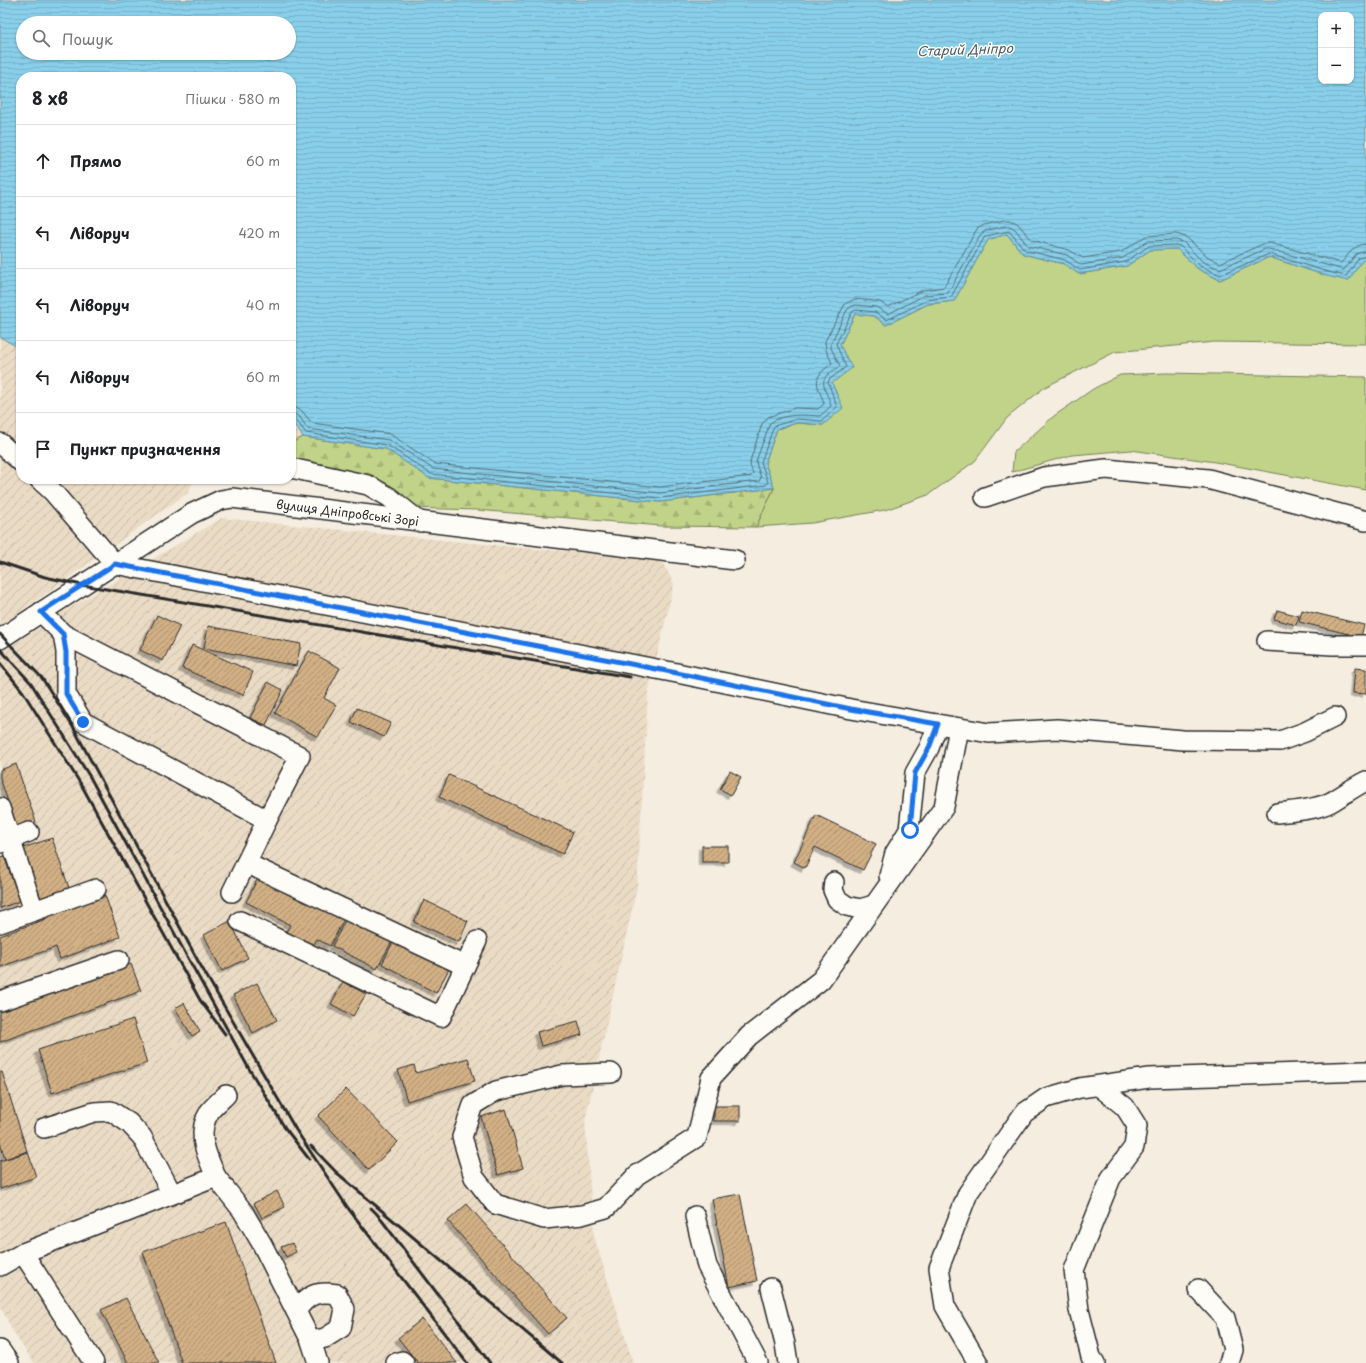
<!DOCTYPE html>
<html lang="uk">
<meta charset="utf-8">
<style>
body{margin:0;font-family:"Playpen Sans",sans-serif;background:#f2f2f2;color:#202124}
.controls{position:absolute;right:12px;top:12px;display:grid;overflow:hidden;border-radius:8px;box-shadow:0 1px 3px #0004}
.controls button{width:36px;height:36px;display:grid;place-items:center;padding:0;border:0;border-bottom:1px solid #e0e0e0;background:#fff;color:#202124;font:20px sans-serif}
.stop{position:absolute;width:12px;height:12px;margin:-9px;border:3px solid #1a73e8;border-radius:50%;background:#fff}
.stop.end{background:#1a73e8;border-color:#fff;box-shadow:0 1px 4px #0008}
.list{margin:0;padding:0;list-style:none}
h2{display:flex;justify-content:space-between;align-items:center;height:52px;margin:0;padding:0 16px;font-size:17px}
h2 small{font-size:13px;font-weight:400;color:#757577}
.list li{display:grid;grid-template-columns:26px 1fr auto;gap:12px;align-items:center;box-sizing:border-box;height:72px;padding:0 16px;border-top:1px solid #e0e0e0}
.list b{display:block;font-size:15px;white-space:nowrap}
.list em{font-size:13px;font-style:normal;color:#757577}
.icon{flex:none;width:22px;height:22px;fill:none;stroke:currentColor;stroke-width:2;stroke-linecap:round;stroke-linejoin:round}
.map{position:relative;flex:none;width:1366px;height:1363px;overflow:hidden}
.search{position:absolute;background:#fff;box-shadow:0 1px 3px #0004;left:16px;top:16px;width:280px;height:44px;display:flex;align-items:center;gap:10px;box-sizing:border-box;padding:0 14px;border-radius:22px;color:#757577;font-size:15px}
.panel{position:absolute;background:#fff;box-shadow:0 1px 3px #0004;left:16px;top:72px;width:280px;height:412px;border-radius:16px}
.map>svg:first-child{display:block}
</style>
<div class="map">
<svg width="1366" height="1363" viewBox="0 0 1366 1363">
<defs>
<pattern id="industrial-furrows" width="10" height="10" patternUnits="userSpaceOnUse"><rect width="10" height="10" fill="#eadbc5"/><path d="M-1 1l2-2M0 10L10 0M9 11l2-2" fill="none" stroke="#c9bca9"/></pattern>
<pattern id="forest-firs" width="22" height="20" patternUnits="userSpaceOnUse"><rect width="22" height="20" fill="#c0d389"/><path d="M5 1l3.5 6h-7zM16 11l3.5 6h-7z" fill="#a5b576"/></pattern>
<pattern id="water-rules" width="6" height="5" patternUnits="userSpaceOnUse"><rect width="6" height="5" fill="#89cfea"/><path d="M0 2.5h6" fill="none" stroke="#76b2c9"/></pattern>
<pattern id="building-hatch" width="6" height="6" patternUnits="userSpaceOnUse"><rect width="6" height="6" fill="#d2b085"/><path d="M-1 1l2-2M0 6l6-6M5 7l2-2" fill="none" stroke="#ab8f6d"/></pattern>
<filter id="shadow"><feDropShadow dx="-3.5" dy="3.5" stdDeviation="0" flood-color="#0004"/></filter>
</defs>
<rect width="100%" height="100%" fill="#f4ede0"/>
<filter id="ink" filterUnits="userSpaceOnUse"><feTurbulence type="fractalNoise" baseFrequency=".025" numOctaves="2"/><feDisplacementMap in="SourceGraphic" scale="8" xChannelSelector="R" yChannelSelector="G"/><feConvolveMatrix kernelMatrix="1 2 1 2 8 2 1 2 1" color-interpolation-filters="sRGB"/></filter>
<g filter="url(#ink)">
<g fill="url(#industrial-furrows)">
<polygon points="0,337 21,349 21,479 194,479 189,492 0,626"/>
<polygon points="291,420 303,437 291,443"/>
<polygon points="222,518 543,550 642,554 663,563 674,584 648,693 637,887 585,1121 594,1236 633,1363 34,1363 15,1335 0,1306 0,653 56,616"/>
</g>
<g fill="#c0d389" stroke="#767f5a">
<polygon points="1007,234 1023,254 1064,264 1079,274 1127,266 1150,250 1177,249 1198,269 1220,280 1269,257 1327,276 1366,259 1366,344 1214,342 1115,352 1045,387 1007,418 975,461 928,495 885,510 812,523 756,527 774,488 765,463 777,429 797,423 823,425 840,345 855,314 874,316 886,325 928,304 954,301 988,239"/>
<polygon points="1166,373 1366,377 1366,490 1215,462 1131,450 1072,455 1012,472 1014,452 1054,416 1093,389 1120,375"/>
</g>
<polygon fill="url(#forest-firs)" stroke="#767f5a" points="303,437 386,449 429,478 660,502 774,488 756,527 661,526 477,510 410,508 291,461 291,443"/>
<path fill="url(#water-rules)" stroke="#638d9e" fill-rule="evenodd" d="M 0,0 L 1366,0 L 1366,259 L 1362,261 L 1348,281 L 1327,276 L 1269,257 L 1220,280 L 1198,269 L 1177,249 L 1150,250 L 1127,266 L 1079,274 L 1064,264 L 1023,254 L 1007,234 L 988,240 L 954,301 L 928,304 L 886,325 L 874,316 L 855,314 L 840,345 L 852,368 L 832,383 L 843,408 L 823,425 L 797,423 L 777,429 L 765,463 L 774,488 L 660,502 L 429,478 L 386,449 L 303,437 L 291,420 L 291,77 L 21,77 L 21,349 L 0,337 ZM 1321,15 L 1351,15 L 1351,81 L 1321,81 ZM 23,23 L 289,23 L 289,53 L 23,53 Z"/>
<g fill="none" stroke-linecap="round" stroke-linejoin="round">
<g stroke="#516d77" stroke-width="1">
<path d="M 291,407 L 301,410 L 312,423 L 390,434 L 435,464 L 660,487 L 751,476 L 753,474 L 750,464 L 751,458 L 762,424 L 768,417 L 795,408 L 818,409 L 824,404 C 822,394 813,384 820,374 C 823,369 829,367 832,363 L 826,350 L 825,341 L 845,304 L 855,299 L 875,301 L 880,302 L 888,307 L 923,290 L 944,287 L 977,229 L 984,225 L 1004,220 L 1010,220 L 1017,223 L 1032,240 L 1069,250 L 1083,258 L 1121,252 L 1146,236 L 1176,234 L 1186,237 L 1207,256 L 1220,263 L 1263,244 L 1270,243 L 1341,263 C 1349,255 1352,245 1366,244"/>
<path d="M 291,413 L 299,416 L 308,429 L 389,440 L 433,469 L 660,493 L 759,481 L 761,478 L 757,466 L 756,461 L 770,423 C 784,413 804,415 820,416 L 831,406 C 830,397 818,384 827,375 C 831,372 836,369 840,366 L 831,348 L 831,343 L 847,310 L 852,306 L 856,305 L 876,307 L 888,314 L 925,295 L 948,293 L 980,235 L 985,231 L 1005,226 L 1010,226 L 1015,229 L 1028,246 L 1067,255 L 1081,265 L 1123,258 L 1147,241 L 1176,240 L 1183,242 L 1203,262 L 1220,269 L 1265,249 L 1269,249 L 1344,270 L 1356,254 L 1366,251"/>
<polyline points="291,418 296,420 306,433 387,445 431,474 660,498 766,485 768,482 761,462 774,426 797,419 822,421 837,407 828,382 830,379 846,367 836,344 852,312 856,310 875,312 887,320 927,300 951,297 984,238 986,236 1009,231 1025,250 1065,260 1080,270 1125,262 1149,246 1176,245 1180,246 1200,266 1220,275 1269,254 1328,272 1346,276 1359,258 1366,256"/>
</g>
</g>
<g fill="url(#building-hatch)" stroke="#2b2b2b" filter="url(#shadow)">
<polygon points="1277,610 1299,616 1296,625 1274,619"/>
<polygon points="1302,610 1364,625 1361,637 1299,622"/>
<polygon points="157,615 180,626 163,661 140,650"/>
<polygon points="208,626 301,644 296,666 204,648"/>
<polygon points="192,645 253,672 243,695 182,668"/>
<polygon points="309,651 340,668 324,698 336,705 318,737 275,713"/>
<polygon points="1355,668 1366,669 1366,694 1353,693"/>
<polygon points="268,682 283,690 266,725 250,718"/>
<polygon points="357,708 391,723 384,737 351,722"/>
<polygon points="16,764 36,822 17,828 0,778 0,770"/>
<polygon points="730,771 741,777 731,795 720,789"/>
<polygon points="449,775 573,832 563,854 439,797"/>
<polygon points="816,815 876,844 863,870 815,847 805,868 794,862"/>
<polygon points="52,838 69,888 37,899 20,849"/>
<rect x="702" y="846" width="26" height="16"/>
<polygon points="4,856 20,901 0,908 0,857"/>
<polygon points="258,878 291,896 295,888 346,915 330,946 317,939 311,949 284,935 290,925 246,902"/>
<polygon points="103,890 120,937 60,959 56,947 0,967 0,936 46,919 43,912"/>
<polygon points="424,900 468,921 459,942 414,922"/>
<polygon points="347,917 392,941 377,969 332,946"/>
<polygon points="230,921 248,958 222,971 204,935"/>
<polygon points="394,940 449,969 436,993 382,964"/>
<polygon points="131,964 141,991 0,1042 0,1011"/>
<polygon points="343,982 366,994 353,1016 331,1004"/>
<polygon points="257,983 277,1020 253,1033 233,995"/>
<polygon points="184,1003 200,1031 192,1036 175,1008"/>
<polygon points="133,1019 147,1063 52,1093 38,1050"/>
<polygon points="578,1021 582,1035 541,1046 537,1032"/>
<polygon points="468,1058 475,1081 407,1101 398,1070 414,1065 416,1073"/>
<polygon points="0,1072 2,1072 27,1151 5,1159 0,1143"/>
<polygon points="346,1089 398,1142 369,1170 318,1116"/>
<rect x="714" y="1106" width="26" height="15"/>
<polygon points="506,1109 523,1168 498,1175 481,1117"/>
<polygon points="28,1152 36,1177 0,1189 0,1161"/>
<polygon points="277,1191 285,1207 262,1218 254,1203"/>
<polygon points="740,1194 757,1281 729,1287 712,1199"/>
<polygon points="467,1204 567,1318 548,1334 448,1221"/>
<polygon points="226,1222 276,1363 182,1363 143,1252"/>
<polygon points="292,1243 296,1252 286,1257 281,1247"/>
<polygon points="126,1298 159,1363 128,1363 101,1310"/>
<polygon points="422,1319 457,1363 418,1363 398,1338"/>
</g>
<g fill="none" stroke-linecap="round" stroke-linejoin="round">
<g stroke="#2b2b2b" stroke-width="22">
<g id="minor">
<polyline points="0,443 21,462"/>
<polyline points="291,468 368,485 389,497 420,522"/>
<polyline points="39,479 53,492 115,564 677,673 851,709 989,733 1057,729 1183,740 1280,741 1305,732 1335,717"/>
<polyline points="985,497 1044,477 1106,469 1208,479 1366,521"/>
<polyline points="41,612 63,634 300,756 267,820 232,892"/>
<polyline points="63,634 66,652 66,694 83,722 267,820"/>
<path id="s1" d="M 0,639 L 191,514 L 221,500 L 232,498 L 735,560"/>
<polyline points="1267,641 1332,645 1366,645"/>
<polyline points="0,808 34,911"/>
<path d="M 1277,813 C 1293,811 1316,810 1331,802 C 1343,795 1354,787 1366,781"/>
<polyline points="0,843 29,832"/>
<polyline points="246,863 465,966"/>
<polyline points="889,876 895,853 909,830 915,773 929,748 938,724"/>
<polyline points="834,882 833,890 837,899 847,906 860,909 874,905"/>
<polyline points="240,921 441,1017 477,941"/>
<polyline points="0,923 96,889"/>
<polyline points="0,1001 119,960"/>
<polyline points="611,1073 562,1075 496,1091 473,1105 462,1137 474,1177 495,1204 544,1219 582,1215 606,1208 637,1175 697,1137 711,1078 749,1036 821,980 944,807 959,728"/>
<polyline points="44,1128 94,1112 111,1111 129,1123 142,1137 172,1194"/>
<path d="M 216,1177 C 207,1155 195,1134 210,1111 C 215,1105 221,1100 226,1095"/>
<polyline points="695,1216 707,1266 758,1363"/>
<polyline points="23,1253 94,1363"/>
<polyline points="0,1266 23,1253 216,1177 242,1210 262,1244 311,1341 318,1363"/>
<polyline points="771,1288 785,1344 788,1363"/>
<polyline points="1198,1289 1225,1318 1233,1350 1229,1363"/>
<path d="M 296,1311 C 308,1294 317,1291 337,1294 L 345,1309 L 341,1328 L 325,1338 L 311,1341"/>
<polyline points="0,1350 9,1363"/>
<polyline points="396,1363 402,1361 404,1363"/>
<polyline points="978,1363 945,1306 939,1268 968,1193 1024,1113 1046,1098 1080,1088 1149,1078 1366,1071"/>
<polyline points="1095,1363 1091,1357 1079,1310 1074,1270 1111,1178 1134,1147 1137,1126 1125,1107 1099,1086"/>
</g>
</g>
<use href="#minor" stroke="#fdfcf7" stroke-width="19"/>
<g stroke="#2b2b2b" stroke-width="3">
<polyline points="0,562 45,577 82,585 630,677"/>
<polyline points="0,634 42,678 73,727 198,961 296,1130 348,1208 467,1363"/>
<polyline points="0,649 31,683 90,777 183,949 248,1067 285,1128 309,1159"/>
<polyline points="0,663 23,692 82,786 200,1000 225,1034"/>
<polyline points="311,1146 336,1172 562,1363"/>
<polyline points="371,1208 377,1214 490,1363"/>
</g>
</g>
</g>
<g fill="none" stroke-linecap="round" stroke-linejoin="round" filter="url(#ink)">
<polyline stroke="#1a73e8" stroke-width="5" points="83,722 66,694 66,652 63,634 41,612 115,564 677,673 851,709 938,724 929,748 915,773 910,830"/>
</g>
<g text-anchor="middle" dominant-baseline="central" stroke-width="3" stroke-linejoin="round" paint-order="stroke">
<g font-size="12" fill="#2b2b2b" stroke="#fdfcf7">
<text stroke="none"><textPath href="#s1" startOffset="389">вулиця Дніпровські Зорі</textPath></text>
</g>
<g font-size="13" font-style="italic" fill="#475c64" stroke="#fdfcf7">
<text transform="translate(965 49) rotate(-2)">Старий Дніпро</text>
</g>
</g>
</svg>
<div class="controls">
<button>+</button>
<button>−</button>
</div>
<div class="stop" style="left:910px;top:830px"></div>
<div class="stop end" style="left:83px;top:722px"></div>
<div class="search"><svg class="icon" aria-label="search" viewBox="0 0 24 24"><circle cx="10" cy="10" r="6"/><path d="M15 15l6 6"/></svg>Пошук</div>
<section class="panel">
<h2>8 хв<small>Пішки · 580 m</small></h2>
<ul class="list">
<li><svg class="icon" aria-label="ahead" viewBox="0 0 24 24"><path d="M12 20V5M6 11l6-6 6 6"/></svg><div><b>Прямо</b></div><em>60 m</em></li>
<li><svg class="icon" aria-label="left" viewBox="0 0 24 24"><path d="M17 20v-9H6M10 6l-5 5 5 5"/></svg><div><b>Ліворуч</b></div><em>420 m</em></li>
<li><svg class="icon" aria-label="left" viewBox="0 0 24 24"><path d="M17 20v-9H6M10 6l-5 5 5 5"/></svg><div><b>Ліворуч</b></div><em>40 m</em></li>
<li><svg class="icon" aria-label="left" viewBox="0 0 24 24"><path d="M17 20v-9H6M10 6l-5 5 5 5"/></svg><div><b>Ліворуч</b></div><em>60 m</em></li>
<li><svg class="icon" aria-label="arrive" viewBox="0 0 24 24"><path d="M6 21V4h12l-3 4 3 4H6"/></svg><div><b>Пункт призначення</b></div></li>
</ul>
</section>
</div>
